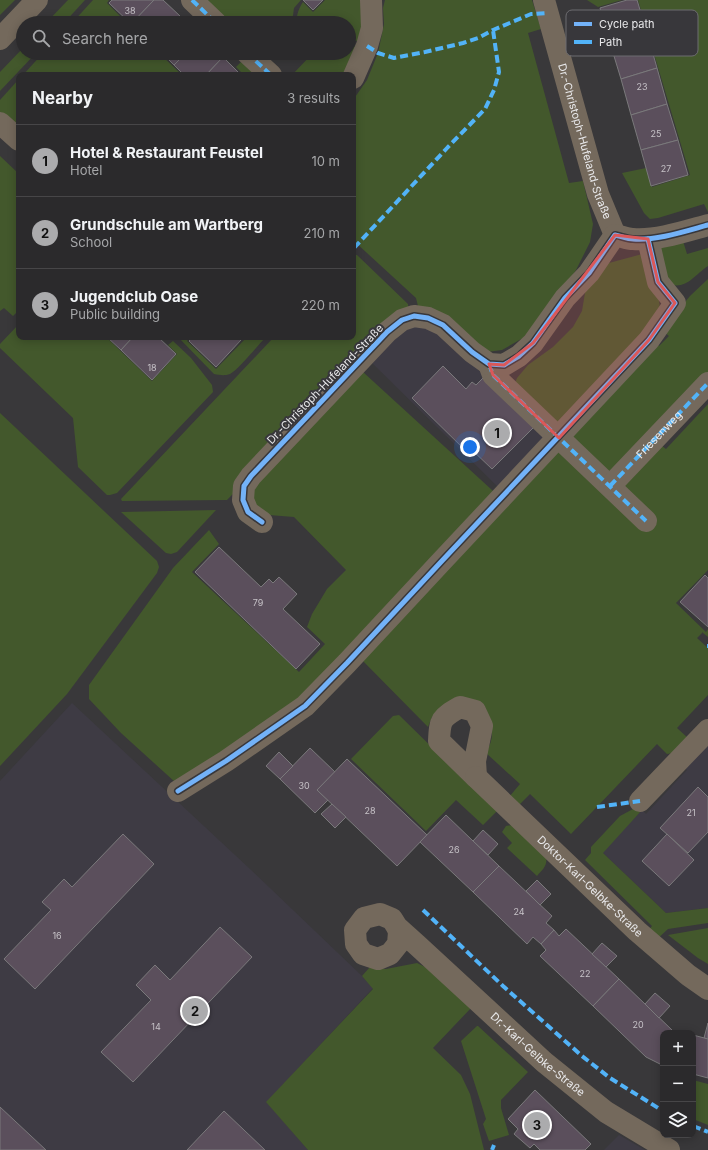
<!DOCTYPE html>
<meta charset="utf-8">
<style>
body{margin:0;font-family:Inter,sans-serif;background:#333234;color:#f1f3f6}
.controls{position:absolute;right:12px;bottom:12px;display:grid;overflow:hidden;border-radius:8px;box-shadow:0 2px 10px #0003}
.controls button{width:36px;height:36px;display:grid;place-items:center;padding:0;border:0;border-bottom:1px solid #474648;background:#2b2a2c;color:#f1f3f6;font:20px sans-serif}
.you{position:absolute;left:470px;top:447px;width:14px;height:14px;margin:-10px;border:3px solid #fff;border-radius:50%;background:#1a73e8;box-shadow:0 0 0 6px #1a73e833}
.badge{display:grid;place-items:center;width:26px;height:26px;border-radius:50%;background:#ababad;color:#111;font-size:13px;font-weight:700}
.pin{position:absolute;translate:-50% -50%;border:2px solid #fff;box-shadow:0 1px 4px #0006}
.list{margin:0;padding:0;list-style:none}
h2{display:flex;justify-content:space-between;align-items:center;height:52px;margin:0;padding:0 16px;font-size:17px}
h2 small{font-size:13px;font-weight:400;color:#a6a7a9}
.list li{display:grid;grid-template-columns:26px 1fr auto;gap:12px;align-items:center;box-sizing:border-box;height:72px;padding:0 16px;border-top:1px solid #474648}
.list b{display:block;font-size:15px;white-space:nowrap}
.list p{margin:0;font-size:13px;white-space:nowrap;color:#a6a7a9}
.list em{font-size:13px;font-style:normal;color:#a6a7a9}
.icon{flex:none;width:22px;height:22px;fill:none;stroke:currentColor;stroke-width:2;stroke-linecap:round;stroke-linejoin:round}
.map{position:relative;flex:none;width:708px;height:1150px;overflow:hidden}
.search{position:absolute;background:#2b2a2c;box-shadow:0 2px 10px #0003;left:16px;top:16px;width:340px;height:44px;display:flex;align-items:center;gap:10px;box-sizing:border-box;padding:0 14px;border-radius:22px;color:#a6a7a9;font-size:15px}
.panel{position:absolute;background:#2b2a2c;box-shadow:0 2px 10px #0003;left:16px;top:72px;width:340px;height:268px;border-radius:8px}
.map>svg:first-child{display:block}
</style>
<div class="map">
<svg width="708" height="1150" viewBox="0 0 708 1150">
<rect width="100%" height="100%" fill="#39383a"/>
<g fill="#3e3b44">
<polygon points="405,324 430,324 551,438 501,490 370,361"/>
<polygon points="72,703 250,869 362,976 373,988 267,1102 308,1150 0,1150 0,781"/>
<polygon points="708,740 708,908 666,913 602,852 642,810 646,814 687,770 683,766"/>
<polygon points="619,1135 645,1150 604,1150"/>
</g>
<g fill="#43582c">
<polygon points="0,0 15,0 0,15"/>
<polygon points="68,0 85,0 64,23 46,23"/>
<polygon points="93,0 109,0 107,3 127,23 72,23"/>
<polygon points="199,0 301,0 294,8 292,23 223,23"/>
<path d="M 325,0 L 364,0 L 360,39 L 356,41 L 349,40 L 349,23 L 297,23 C 296,15 299,8 303,2 L 313,12 Z"/>
<polygon points="385,0 532,0 541,29 528,33 569,183 583,181 593,224 590,242 576,270 554,305 523,338 502,350 487,352 419,310 416,298 355,242 353,244 353,100 367,80 378,53 384,24 383,8"/>
<polygon points="587,0 622,0 598,7"/>
<polygon points="638,0 708,0 708,212 704,204 658,218 650,219 644,213 622,173 646,168 652,187 690,175"/>
<polygon points="349,45 357,47 344,75 292,75 313,53 349,53"/>
<polygon points="23,48 23,53 36,53 0,91 0,72"/>
<polygon points="43,53 159,53 182,75 23,75"/>
<polygon points="246,57 265,75 244,75 236,67"/>
<polygon points="19,79 19,132 0,114 0,100"/>
<polygon points="0,156 19,174 19,310 13,316 4,308 0,311"/>
<path d="M 683,241 L 687,254 L 708,248 L 708,266 C 693,276 687,290 668,284 L 655,249 Z"/>
<polygon points="646,253 658,293 660,308 658,318 561,427 515,383 517,378 528,365 553,347 573,327 582,311 586,287 609,263"/>
<polygon points="353,255 357,255 408,304 409,314 227,500 122,501 121,499 274,337 353,337"/>
<polygon points="708,279 708,377 612,474 565,436 654,342 659,346 669,336 662,330 690,296"/>
<polygon points="19,324 19,337 106,337 152,381 177,354 168,345 173,341 191,358 212,385 213,392 117,493 110,495 107,495 78,467 73,418 0,348 0,344"/>
<path d="M 178,337 L 190,337 L 187,341 L 216,369 L 247,337 L 266,337 C 257,346 239,369 230,374 C 224,376 220,375 214,374 Z"/>
<path d="M 363,372 L 504,501 L 559,446 L 608,493 L 658,443 L 666,449 L 708,404 L 708,570 L 676,603 L 706,632 L 708,629 L 708,637 L 703,633 L 703,632 L 697,638 L 708,648 L 708,695 L 677,728 L 688,738 L 673,753 L 667,754 L 657,744 L 571,834 L 530,794 L 518,806 L 509,797 L 520,784 L 486,753 C 493,740 494,732 488,718 L 432,717 L 428,727 L 360,658 L 282,714 L 175,782 L 121,733 L 89,699 L 89,685 L 173,568 L 209,530 L 219,544 L 192,572 L 299,672 L 325,644 L 307,627 L 312,614 L 327,589 L 346,570 L 294,517 L 269,515 L 256,507 L 250,489 Z"/>
<polygon points="0,413 157,561 159,567 157,573 67,694 0,766"/>
<polygon points="216,510 177,552 171,554 166,553 121,512"/>
<polygon points="399,715 497,811 483,825 456,800 426,831 351,759 393,716"/>
<polygon points="633,809 642,810 603,853 666,913 708,908 708,923 668,929 655,941 646,933 652,926 585,860 591,853 591,847 620,816"/>
<path d="M 512,825 L 546,856 C 548,866 542,870 537,876 L 507,848 L 512,843 L 502,832 L 506,826 Z"/>
<polygon points="708,928 708,964 698,958 668,935"/>
<polygon points="417,963 429,969 471,1008 433,1048 461,1075 470,1094 484,1150 308,1150 266,1102 373,989 362,976 370,967 386,969"/>
<polygon points="477,1026 478,1026 528,1072 501,1100 501,1108 509,1135 489,1141 483,1124 486,1119 461,1041"/>
<polygon points="693,1080 708,1084 708,1125 693,1119"/>
</g>
<g fill="#5b4f5c" stroke="#7a797b">
<polygon points="112,0 154,0 132,23 130,23 109,3"/>
<polygon points="154,0 163,0 180,16 173,23 132,23"/>
<polygon points="303,0 323,0 313,10"/>
<polygon points="627,0 637,0 647,33 610,43 600,8"/>
<polygon points="180,16 187,23 173,23"/>
<polygon points="647,33 657,68 621,79 610,43"/>
<polygon points="162,53 186,53 174,65"/>
<polygon points="186,53 218,53 223,57 206,75 184,75 174,65"/>
<polygon points="223,57 241,75 206,75"/>
<polygon points="657,68 667,104 631,115 621,79"/>
<polygon points="667,104 678,140 641,150 631,115"/>
<polygon points="678,140 688,175 651,186 641,150"/>
<polygon points="107,337 133,337 121,350"/>
<polygon points="133,337 158,337 176,354 152,380 121,350"/>
<polygon points="193,337 238,337 241,340 216,367 189,341"/>
<polygon points="443,366 466,389 472,382 476,385 484,377 535,426 492,469 470,448 467,452 412,398"/>
<polygon points="219,547 261,587 269,579 273,583 279,577 297,594 283,609 320,644 296,669 195,572"/>
<polygon points="705,575 708,578 708,627 680,602"/>
<polygon points="310,748 335,772 317,790 328,800 315,813 280,779"/>
<polygon points="279,752 293,766 280,779 266,766"/>
<polygon points="347,759 427,835 397,866 317,790"/>
<polygon points="698,787 708,797 708,832 688,853 660,828"/>
<polygon points="332,804 346,817 335,828 321,814"/>
<polygon points="446,815 499,866 473,892 420,842"/>
<polygon points="483,830 498,844 488,855 473,841"/>
<polygon points="123,834 154,864 35,989 4,959 51,910 42,902 64,879 72,887"/>
<polygon points="667,834 694,860 669,886 642,861"/>
<polygon points="499,866 552,916 546,923 554,930 541,944 533,937 527,944 473,892"/>
<polygon points="537,880 551,894 540,905 526,891"/>
<polygon points="220,927 252,957 133,1082 101,1052 151,1000 136,985 155,965 170,980"/>
<polygon points="566,929 619,979 593,1006 540,956 546,950 541,944 554,930 559,936"/>
<polygon points="602,943 617,956 606,967 592,954"/>
<polygon points="619,979 672,1030 671,1033 663,1033 662,1065 646,1057 593,1006"/>
<polygon points="655,993 670,1006 659,1018 645,1004"/>
<polygon points="708,1023 708,1039 704,1038"/>
<polygon points="693,1035 708,1039 708,1078 693,1074"/>
<polygon points="535,1090 591,1144 585,1150 540,1150 534,1144 530,1148 514,1134 518,1129 508,1119"/>
<polygon points="0,1107 46,1150 0,1150"/>
<polygon points="224,1111 265,1150 187,1150"/>
</g>
<g fill="none" stroke-linecap="round" stroke-linejoin="round">
<g stroke="#74695c" stroke-width="22">
<polyline points="192,0 216,23"/>
<path id="s1" d="M 544,0 L 598,194 L 615,235"/>
<polyline points="0,39 37,0"/>
<polyline points="247,53 271,75"/>
<polyline points="353,78 367,46 372,28 371,0"/>
<polyline points="0,123 19,140"/>
<polyline points="489,364 493,375 646,521"/>
<path id="s2" d="M 610,486 L 708,383"/>
<path d="M 262,522 L 248,512 L 243,500 L 244,486 L 251,476 L 387,332 L 402,320 L 414,316 L 428,318 L 443,325 L 472,352 L 489,364 L 504,365 L 519,356 L 533,343 L 565,298 L 589,273 L 615,235 C 621,236 627,239 633,239 C 656,241 686,231 708,225"/>
<path d="M 460,707 L 475,711 L 482,726 L 475,761 L 476,777 L 439,741 C 440,719 441,718 460,707 Z"/>
<path id="s3" d="M 476,777 L 637,931 L 688,975 L 708,989"/>
<polyline points="178,791 226,761 305,706 347,663 440,563 649,340 675,303 658,282 648,239"/>
<polyline points="640,801 708,730"/>
<path id="s4" d="M 397,927 L 399,932 L 398,944 L 390,954 L 378,959 L 363,954 L 356,944 L 355,930 L 364,918 L 380,914 L 392,919 L 397,927 L 417,945 L 544,1062 L 606,1112 L 669,1150"/>
</g>
<g stroke="#52b3f8" stroke-width="4" stroke-dasharray="8 4" stroke-linecap="butt">
<polyline points="192,0 216,23"/>
<polyline points="367,46 378,53 394,58 425,52 463,43 478,38 493,30 531,14 547,13"/>
<polyline points="247,53 271,75"/>
<polyline points="354,248 448,147 485,109 494,90 499,72 493,30"/>
<polyline points="489,364 493,375 646,521"/>
<polyline points="610,486 708,383"/>
<polyline points="707,646 708,646"/>
<polyline points="597,807 640,801"/>
<polyline points="423,910 503,986 582,1056 610,1078 663,1111"/>
<polyline points="693,1126 708,1132"/>
<polyline points="492,1150 494,1145"/>
</g>
<g stroke="#38373b" stroke-width="8">
<g id="cycleway">
<path d="M 262,522 L 248,512 L 243,500 L 244,486 L 251,476 L 387,332 L 402,320 L 414,316 L 428,318 L 443,325 L 472,352 L 489,364 L 504,365 L 519,356 L 533,343 L 565,298 L 589,273 L 615,235 C 621,236 627,239 633,239 C 656,241 686,231 708,225"/>
<polyline points="178,791 226,761 305,706 347,663 440,563 649,340 675,303 658,282 648,239"/>
</g>
</g>
<use href="#cycleway" stroke="#73b2f8" stroke-width="5"/>
</g>
<path fill="#db5859" fill-opacity="0.2" stroke="#db5859" stroke-width="3" stroke-linejoin="round" d="M 615,235 L 648,239 L 658,282 L 675,303 L 649,340 L 559,438 L 493,375 L 489,364 L 504,365 L 533,343 Z"/>
<g text-anchor="middle" dominant-baseline="central" stroke-width="4" stroke-linejoin="round" paint-order="stroke">
<g font-size="9" fill="#c6c2c7">
<text x="130" y="10">38</text>
<text x="642" y="86">23</text>
<text x="656" y="133">25</text>
<text x="666" y="168">27</text>
<text x="152" y="367">18</text>
<text x="258" y="602">79</text>
<text x="304" y="785">30</text>
<text x="370" y="810">28</text>
<text x="691" y="812">21</text>
<text x="454" y="849">26</text>
<text x="519" y="911">24</text>
<text x="57" y="935">16</text>
<text x="585" y="973">22</text>
<text x="638" y="1024">20</text>
<text x="156" y="1026">14</text>
</g>
<g font-size="11" fill="#e9e9eb" stroke="#38373b">
<text stroke="none"><textPath href="#s1" startOffset="147">Dr.-Christoph-Hufeland-Straße</textPath></text>
<text transform="translate(325 384) rotate(-46)">Dr.-Christoph-Hufeland-Straße</text>
<text stroke="none"><textPath href="#s2" startOffset="71">Friesenweg</textPath></text>
<text stroke="none"><textPath href="#s3" startOffset="158">Doktor-Karl-Gelbke-Straße</textPath></text>
<text stroke="none"><textPath href="#s4" startOffset="329">Dr.-Karl-Gelbke-Straße</textPath></text>
</g>
</g>
<rect x="566" y="10" width="132" height="46" rx="6" fill="#38373b" stroke="#6d6c70" stroke-width="1"/>
<rect x="574" y="22" width="18" height="4" fill="#73b2f8"/>
<rect x="574" y="40" width="18" height="4" fill="#52b3f8"/>
<g font-size="11" fill="#e9e9eb">
<text x="599" y="28">Cycle path</text>
<text x="599" y="46">Path</text>
</g>
</svg>
<div class="controls">
<button>+</button>
<button>−</button>
<button><svg class="icon" aria-label="layers" viewBox="0 0 24 24"><path d="M12 4l9 5-9 5-9-5zM3 14l9 5 9-5"/></svg></button>
</div>
<div class="you"></div>
<div class="pin badge" style="left:497px;top:433px">1</div>
<div class="pin badge" style="left:195px;top:1011px">2</div>
<div class="pin badge" style="left:537px;top:1125px">3</div>
<div class="search"><svg class="icon" aria-label="search" viewBox="0 0 24 24"><circle cx="10" cy="10" r="6"/><path d="M15 15l6 6"/></svg>Search here</div>
<section class="panel">
<h2>Nearby<small>3 results</small></h2>
<ul class="list">
<li><span class="badge">1</span><div><b>Hotel &amp; Restaurant Feustel</b><p>Hotel</p></div><em>10 m</em></li>
<li><span class="badge">2</span><div><b>Grundschule am Wartberg</b><p>School</p></div><em>210 m</em></li>
<li><span class="badge">3</span><div><b>Jugendclub Oase</b><p>Public building</p></div><em>220 m</em></li>
</ul>
</section>
</div>
